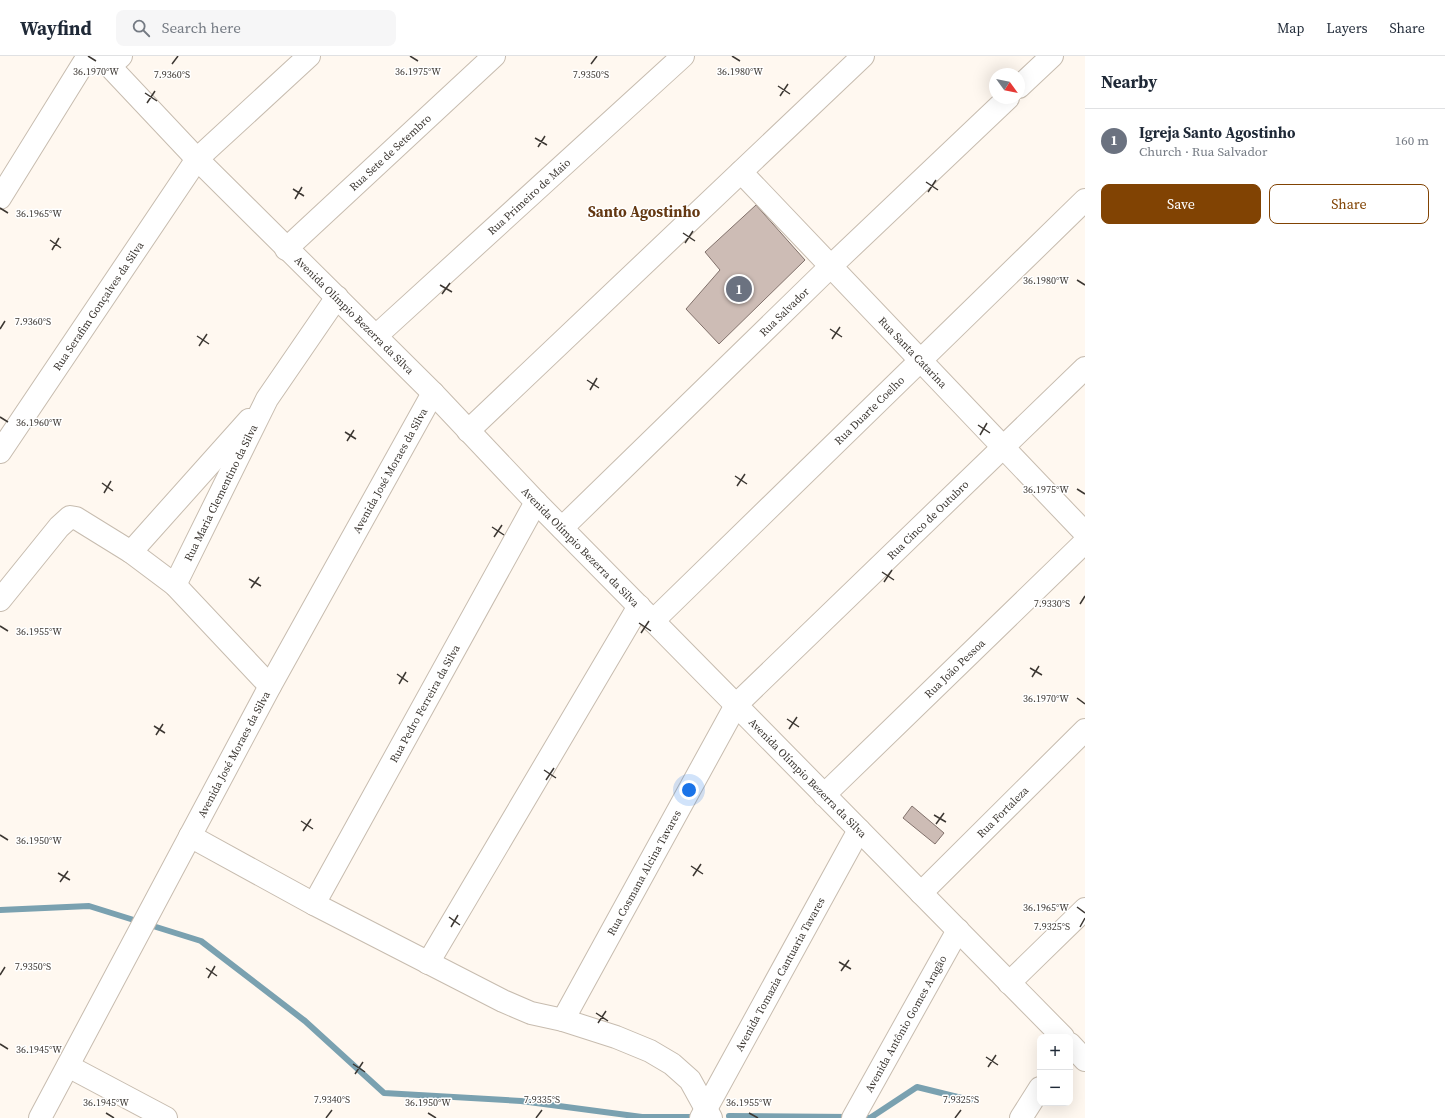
<!DOCTYPE html>
<meta charset="utf-8">
<style>
body{margin:0;font-family:"Source Serif 4",serif;background:#f6f6f7;color:#1f2937}
.controls{position:absolute;right:12px;bottom:12px;display:grid;overflow:hidden;border-radius:8px;box-shadow:0 4px 16px #0002}
.controls button{width:36px;height:36px;display:grid;place-items:center;padding:0;border:0;border-bottom:1px solid #e0e1e3;background:#fff;color:#1f2937;font:20px sans-serif}
.compass{position:absolute;left:989px;top:12px;width:36px;height:36px;border-radius:50%;background:#fff;box-shadow:0 4px 16px #0002;rotate:123deg}
.you{position:absolute;left:689px;top:734px;width:14px;height:14px;margin:-10px;border:3px solid #fff;border-radius:50%;background:#1a73e8;box-shadow:0 0 0 6px #1a73e833}
.badge{display:grid;place-items:center;width:26px;height:26px;border-radius:50%;background:#814303;color:#fff;font-size:13px;font-weight:700}
.pin{position:absolute;translate:-50% -50%;border:2px solid #fff;box-shadow:0 1px 4px #0006}
.list{margin:0;padding:0;list-style:none}
h2{display:flex;justify-content:space-between;align-items:center;height:52px;margin:0;padding:0 16px;font-size:17px}
h2 small{font-size:13px;font-weight:400;color:#747a83}
.list li{display:grid;grid-template-columns:26px 1fr auto;gap:12px;align-items:center;box-sizing:border-box;height:64px;padding:0 16px;border-top:1px solid #e0e1e3}
.list b{display:block;font-size:15px;white-space:nowrap}
.list p{margin:0;font-size:13px;white-space:nowrap;color:#747a83}
.list em{font-size:13px;font-style:normal;color:#747a83}
.actions{display:flex;gap:8px;padding:12px 16px}
.actions a{flex:1;padding:9px 0;border:1px solid #814303;border-radius:8px;text-align:center;font-size:14px;color:#814303}
.actions .main{background:#814303;color:#fff}
.icon{flex:none;width:22px;height:22px;fill:none;stroke:currentColor;stroke-width:2;stroke-linecap:round;stroke-linejoin:round}
.map{position:relative;flex:none;width:1085px;height:1062px;overflow:hidden}
header{display:flex;align-items:center;gap:24px;box-sizing:border-box;height:56px;padding:0 20px;background:#fff;border-bottom:1px solid #e0e1e3}
header strong{font-size:19px}
nav{display:flex;gap:22px;margin-inline-start:auto;font-size:14px}
.search{width:280px;height:36px;background:#f6f6f7;display:flex;align-items:center;gap:10px;box-sizing:border-box;padding:0 14px;border-radius:8px;color:#747a83;font-size:15px}
main{display:flex}
aside{flex:1;background:#fff}
.map>svg:first-child{display:block}
</style>
<header>
<strong>Wayfind</strong>
<div class="search"><svg class="icon" aria-label="search" viewBox="0 0 24 24"><circle cx="10" cy="10" r="6"/><path d="M15 15l6 6"/></svg>Search here</div>
<nav><a>Map</a><a>Layers</a><a>Share</a></nav>
</header>
<main>
<div class="map">
<svg width="1085" height="1062" viewBox="0 0 1085 1062">
<rect width="100%" height="100%" fill="#fff8f0"/>
<g fill="none" stroke-linecap="round" stroke-linejoin="round">
<g stroke="#7aa1b0" stroke-width="6">
<polyline points="0,854 89,850 201,885 305,965 384,1037 521,1045 642,1061 697,1061"/>
<polyline points="729,1060 850,1061"/>
<polyline points="859,1062 870,1062 917,1031 970,1044"/>
</g>
</g>
<g fill="#cdbcb5" stroke="#81716b">
<polygon points="756,149 805,204 719,288 686,253 720,214 705,196"/>
<polygon points="912,750 944,777 935,788 903,762"/>
</g>
<g fill="none" stroke-linecap="round" stroke-linejoin="round">
<g stroke="#c7bcaf" stroke-width="24">
<g id="street">
<polyline points="110,10 121,0"/>
<polyline points="1019,31 1052,0"/>
<path id="s1" d="M 741,116 L 1085,477"/>
<polyline points="0,142 88,0"/>
<path id="s2" d="M 286,193 L 494,0"/>
<path id="s3" d="M 376,280 L 683,0"/>
<polyline points="468,375 863,0"/>
<path id="s4" d="M 0,396 L 197,103 L 309,0"/>
<path id="s5" d="M 562,472 L 831,210 L 1008,42"/>
<polyline points="131,496 249,364"/>
<path id="s6" d="M 175,529 L 267,343 L 337,241"/>
<polyline points="0,544 59,471 70,461 76,462 131,496 175,529 270,630"/>
<path id="s7" d="M 653,565 L 1085,144"/>
<path id="s8" d="M 824,739 L 1085,486"/>
<polyline points="190,780 314,848 503,945 531,957 563,964 616,981 650,995 672,1008 690,1024 711,1062"/>
<path id="s9" d="M 921,837 L 1085,674"/>
<path id="s10" d="M 314,848 L 536,446"/>
<polyline points="428,907 639,550"/>
<polyline points="1009,927 1085,853"/>
<path id="s11" d="M 563,964 L 736,649 L 1085,312"/>
<polyline points="68,1010 166,1062"/>
<path id="s12" d="M 40,1062 L 270,630 L 433,337"/>
<path id="s13" d="M 701,1062 L 859,774"/>
<path id="s14" d="M 853,1062 L 958,874"/>
<polyline points="1021,1062 1040,1032"/>
</g>
</g>
<g stroke="#c7bcaf" stroke-width="24">
<g id="secondary">
<path id="s15" d="M 100,0 L 197,103 L 433,337 L 536,446 L 1063,981"/>
<polyline points="1070,988 1085,1004"/>
</g>
</g>
<use href="#street" stroke="#fff" stroke-width="22"/>
<use href="#secondary" stroke="#fff" stroke-width="22"/>
</g>
<path fill="none" stroke="#3c3732" stroke-width="1.5" d="M 88,0 L 96,5M 410,0 L 418,5M 732,0 L 740,5M 172,8 L 178,0M 591,8 L 597,0M 778,30 L 790,38M 145,37 L 157,45M 780,40 L 788,28M 147,47 L 155,35M 535,82 L 547,89M 538,91 L 545,80M 926,126 L 938,134M 293,133 L 304,140M 928,136 L 936,124M 295,143 L 302,131M 0,152 L 8,157M 683,177 L 695,185M 50,184 L 61,192M 685,187 L 693,175M 52,194 L 59,182M 1077,224 L 1085,229M 440,229 L 452,236M 442,238 L 450,227M 0,273 L 5,265M 830,273 L 842,281M 197,280 L 209,288M 832,283 L 840,271M 199,290 L 207,278M 587,324 L 599,332M 590,334 L 597,322M 0,361 L 8,366M 978,369 L 990,377M 345,376 L 356,383M 980,379 L 987,367M 347,385 L 354,374M 735,420 L 747,428M 102,427 L 113,435M 737,430 L 745,418M 1077,433 L 1085,438M 104,437 L 111,425M 492,471 L 504,479M 494,481 L 502,469M 882,516 L 894,524M 249,523 L 261,530M 884,526 L 892,514M 251,532 L 259,521M 1080,548 L 1085,540M 639,567 L 651,575M 0,570 L 8,575M 641,577 L 649,565M 1030,612 L 1042,619M 397,618 L 408,626M 1032,621 L 1039,610M 399,628 L 406,616M 1077,642 L 1085,648M 787,663 L 799,671M 154,670 L 165,677M 789,673 L 797,661M 156,679 L 163,668M 544,714 L 556,722M 546,724 L 554,712M 934,759 L 946,766M 301,765 L 313,773M 936,768 L 944,757M 303,775 L 311,763M 0,779 L 8,784M 691,810 L 703,818M 58,817 L 70,824M 693,820 L 701,808M 60,826 L 68,815M 1077,851 L 1085,857M 449,861 L 460,869M 451,871 L 458,859M 1080,871 L 1085,862M 839,906 L 851,913M 206,912 L 217,920M 841,915 L 849,904M 0,919 L 5,911M 208,922 L 215,910M 596,957 L 608,965M 598,967 L 606,955M 0,988 L 8,993M 986,1001 L 998,1009M 353,1008 L 365,1016M 988,1011 L 996,999M 355,1018 L 363,1006M 106,1057 L 114,1062M 428,1057 L 436,1062M 749,1057 L 758,1062M 326,1062 L 332,1054M 536,1062 L 542,1054M 955,1062 L 961,1054"/>
<g text-anchor="middle" dominant-baseline="central" stroke-width="3" stroke-linejoin="round" paint-order="stroke">
<g font-size="11" fill="#3c3732" stroke="#fff">
<text stroke="none"><textPath href="#s2" startOffset="142">Rua Sete de Setembro</textPath></text>
<text stroke="none"><textPath href="#s3" startOffset="207">Rua Primeiro de Maio</textPath></text>
<text stroke="none"><textPath href="#s4" startOffset="176">Rua Serafim Gonçalves da Silva</textPath></text>
<text stroke="none"><textPath href="#s5" startOffset="310">Rua Salvador</textPath></text>
<text stroke="none"><textPath href="#s15" startOffset="363">Avenida Olímpio Bezerra da Silva</textPath></text>
<text stroke="none"><textPath href="#s1" startOffset="249">Rua Santa Catarina</textPath></text>
<text stroke="none"><textPath href="#s7" startOffset="302">Rua Duarte Coelho</textPath></text>
<text stroke="none"><textPath href="#s12" startOffset="736">Avenida José Moraes da Silva</textPath></text>
<text stroke="none"><textPath href="#s6" startOffset="103">Rua Maria Clementino da Silva</textPath></text>
<text stroke="none"><textPath href="#s11" startOffset="626">Rua Cinco de Outubro</textPath></text>
<text stroke="none"><textPath href="#s15" startOffset="687">Avenida Olímpio Bezerra da Silva</textPath></text>
<text stroke="none"><textPath href="#s8" startOffset="182">Rua João Pessoa</textPath></text>
<text stroke="none"><textPath href="#s10" startOffset="229">Rua Pedro Ferreira da Silva</textPath></text>
<text stroke="none"><textPath href="#s12" startOffset="412">Avenida José Moraes da Silva</textPath></text>
<text stroke="none"><textPath href="#s15" startOffset="1011">Avenida Olímpio Bezerra da Silva</textPath></text>
<text stroke="none"><textPath href="#s9" startOffset="115">Rua Fortaleza</textPath></text>
<text stroke="none"><textPath href="#s11" startOffset="168">Rua Cosmana Alcina Tavares</textPath></text>
<text stroke="none"><textPath href="#s13" startOffset="164">Avenida Tomazia Cantuaria Tavares</textPath></text>
<text stroke="none"><textPath href="#s14" startOffset="108">Avenida Antônio Gomes Aragão</textPath></text>
</g>
<g font-size="15" font-weight="bold" fill="#643812" stroke="#fff">
<text x="644" y="155">Santo Agostinho</text>
</g>
</g>
<g font-size="10" text-anchor="middle" fill="#3c3732" stroke="#fff" stroke-width="3" stroke-linejoin="round" paint-order="stroke">
<text x="96" y="19">36.1970°W</text>
<text x="418" y="19">36.1975°W</text>
<text x="740" y="19">36.1980°W</text>
<text x="591" y="22">7.9350°S</text>
<text x="172" y="22">7.9360°S</text>
<text x="39" y="161">36.1965°W</text>
<text x="1046" y="228">36.1980°W</text>
<text x="33" y="269">7.9360°S</text>
<text x="39" y="370">36.1960°W</text>
<text x="1046" y="437">36.1975°W</text>
<text x="1052" y="551">7.9330°S</text>
<text x="39" y="579">36.1955°W</text>
<text x="1046" y="646">36.1970°W</text>
<text x="39" y="788">36.1950°W</text>
<text x="1046" y="855">36.1965°W</text>
<text x="1052" y="874">7.9325°S</text>
<text x="33" y="914">7.9350°S</text>
<text x="39" y="997">36.1945°W</text>
<text x="332" y="1047">7.9340°S</text>
<text x="542" y="1047">7.9335°S</text>
<text x="961" y="1047">7.9325°S</text>
<text x="106" y="1050">36.1945°W</text>
<text x="428" y="1050">36.1950°W</text>
<text x="749" y="1050">36.1955°W</text>
</g>
</svg>
<div class="controls">
<button>+</button>
<button>−</button>
</div>
<svg class="compass" viewBox="-18 -18 36 36"><path d="M0-13l5 13h-10z" fill="#e53935"/><path d="M0 13l5-13h-10z" fill="#747a83"/></svg>
<div class="you"></div>
<div class="pin badge" style="left:739px;top:233px;background:#6b7280">1</div>
</div>
<aside>
<h2>Nearby<small></small></h2>
<ul class="list">
<li><span class="badge" style="background:#6b7280">1</span><div><b>Igreja Santo Agostinho</b><p>Church · Rua Salvador</p></div><em>160 m</em></li>
</ul>
<div class="actions"><a class="main">Save</a><a>Share</a></div>
</aside>
</main>
